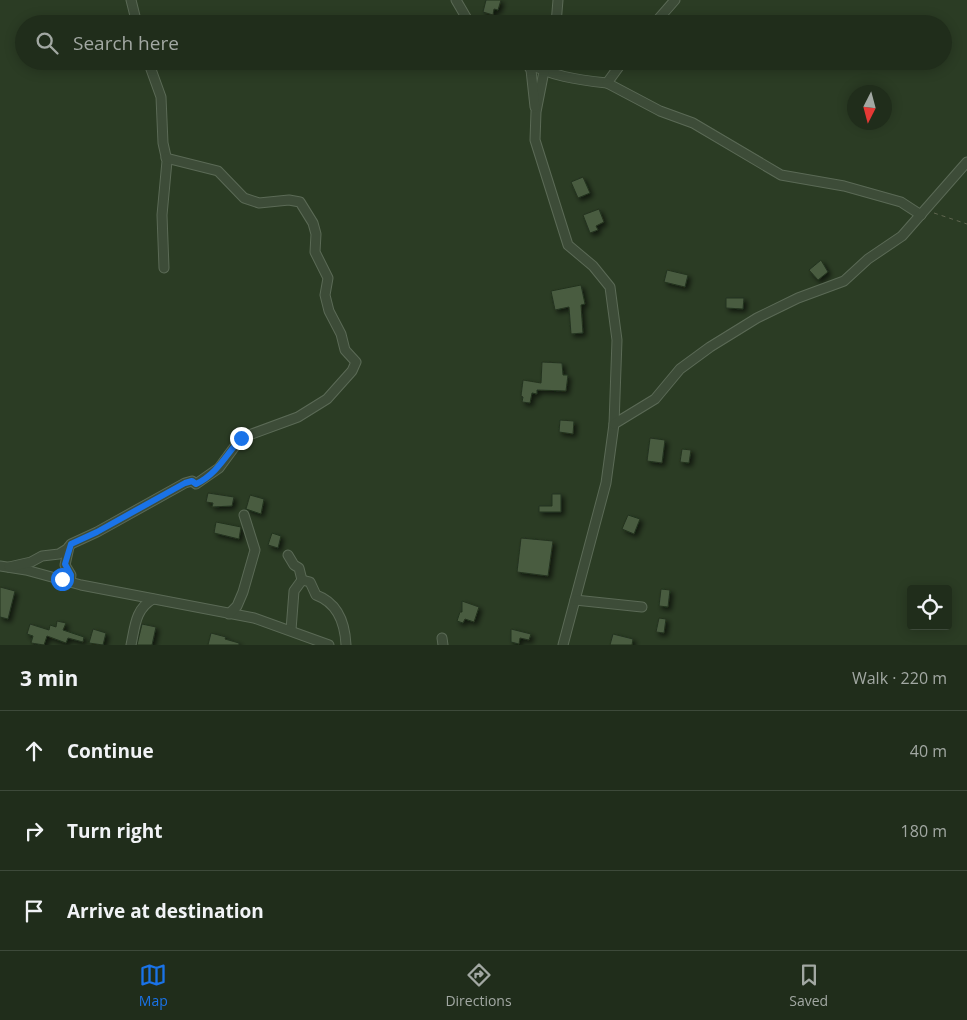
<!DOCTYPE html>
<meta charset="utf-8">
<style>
body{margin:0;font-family:"Open Sans",sans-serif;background:#283524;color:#f1f3f6}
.controls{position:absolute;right:15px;bottom:15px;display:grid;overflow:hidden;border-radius:5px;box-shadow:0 2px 12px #0003}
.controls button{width:45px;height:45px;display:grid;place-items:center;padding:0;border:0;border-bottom:1px solid #3d493a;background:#202d1b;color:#f1f3f6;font:25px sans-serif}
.compass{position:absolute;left:847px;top:85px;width:45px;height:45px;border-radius:50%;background:#202d1b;box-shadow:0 2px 12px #0003;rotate:186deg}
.stop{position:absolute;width:15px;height:15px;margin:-11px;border:4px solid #1a73e8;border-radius:50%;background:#fff}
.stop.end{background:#1a73e8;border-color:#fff;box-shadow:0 1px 5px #0008}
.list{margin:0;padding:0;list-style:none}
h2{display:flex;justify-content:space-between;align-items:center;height:65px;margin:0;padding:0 20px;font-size:21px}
h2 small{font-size:16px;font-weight:400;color:#a2a8a3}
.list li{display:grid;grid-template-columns:32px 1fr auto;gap:15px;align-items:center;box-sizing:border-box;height:80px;padding:0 20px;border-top:1px solid #3d493a}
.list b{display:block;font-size:19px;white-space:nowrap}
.list em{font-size:16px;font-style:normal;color:#a2a8a3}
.icon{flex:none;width:28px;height:28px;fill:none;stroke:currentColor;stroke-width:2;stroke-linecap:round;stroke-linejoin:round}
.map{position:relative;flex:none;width:967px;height:645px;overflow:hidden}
.search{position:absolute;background:#202d1b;box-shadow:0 2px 12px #0003;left:15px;right:15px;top:15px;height:55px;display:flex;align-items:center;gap:12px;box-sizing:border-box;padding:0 18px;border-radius:28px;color:#a2a8a3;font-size:19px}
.sheet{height:305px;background:#202d1b}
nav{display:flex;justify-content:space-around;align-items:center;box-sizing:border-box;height:70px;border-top:1px solid #3d493a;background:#202d1b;font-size:14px;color:#a2a8a3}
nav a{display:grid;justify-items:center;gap:2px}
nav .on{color:#1a73e8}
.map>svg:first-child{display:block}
</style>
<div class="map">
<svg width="967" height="645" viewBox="0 0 967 645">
<defs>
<filter id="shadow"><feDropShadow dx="3" dy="3" stdDeviation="2.5" flood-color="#0009"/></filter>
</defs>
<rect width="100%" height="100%" fill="#2b3c24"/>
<g fill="#485b41" stroke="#24331f" filter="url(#shadow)">
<polygon points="486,0 501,0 498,10 494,9 493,15 483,12"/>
<polygon points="583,177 590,193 578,198 571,182"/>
<polygon points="599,209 604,222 596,226 598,230 590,233 583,215"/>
<polygon points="821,260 828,272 818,280 809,270"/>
<polygon points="667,270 688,275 685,287 664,282"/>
<polygon points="581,285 585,304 581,305 583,333 571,334 569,307 555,310 551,291"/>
<polygon points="726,298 744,298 743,309 726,308"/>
<polygon points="542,362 562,363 563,375 568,375 566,391 537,390 537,394 532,393 530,403 522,402 523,397 521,396 523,380 541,383"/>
<polygon points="560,420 574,421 573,434 559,432"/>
<polygon points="650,438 665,440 662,463 647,461"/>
<polygon points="682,449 691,450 689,463 680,462"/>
<polygon points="208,493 234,497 232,506 212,507 213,503 206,502"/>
<polygon points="552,494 561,494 561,512 539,512 539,506 552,506"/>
<polygon points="250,495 264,499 261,514 246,509"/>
<polygon points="628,515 640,519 634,534 622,529"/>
<polygon points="216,522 241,527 239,539 214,533"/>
<polygon points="272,533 281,536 278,548 268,545"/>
<polygon points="521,538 553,541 548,576 517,572"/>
<polygon points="0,587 15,591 8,619 0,617"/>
<polygon points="661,589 670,590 668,607 659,606"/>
<polygon points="462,601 479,607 474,622 465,619 463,623 457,621 460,612 462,612"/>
<polygon points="659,618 666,619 664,633 656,632"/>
<polygon points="57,621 66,623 63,630 84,637 83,642 68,638 66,643 47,636 44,645 31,643 33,636 27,634 30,624 49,630 50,625 56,627"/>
<polygon points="142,624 156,627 152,645 137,645"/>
<polygon points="93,629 106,633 103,645 89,643"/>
<polygon points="511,629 531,634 529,640 520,638 519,644 511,642"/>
<polygon points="211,633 226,637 225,639 239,643 239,645 208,645"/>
<polygon points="613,634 633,639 632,645 610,645"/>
</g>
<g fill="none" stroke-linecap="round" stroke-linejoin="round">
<g stroke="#5b6a56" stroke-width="11">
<g id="minor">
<polyline points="131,0 137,24"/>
<polyline points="456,0 470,24"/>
<polyline points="556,24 558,0"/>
<polyline points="654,24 675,0"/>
<polyline points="148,61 161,97 163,143 167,161 162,215 164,268"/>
<path d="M 524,61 C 550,76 578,80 607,83 L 623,61"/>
<polyline points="546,61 536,112 535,140 568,245 593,266 610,287 617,340 614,424 606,483 563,645"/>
<polyline points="526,62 531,70 535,107"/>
<polyline points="607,83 660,111 693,123 781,175 844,186 901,202 921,215"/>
<polyline points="614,424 655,399 680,369 710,347 757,318 798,298 844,281 868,259 902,236 967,162"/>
<polyline points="69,547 65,565 71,575 70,582"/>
<polyline points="288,555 294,565 299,568 302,580 294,591 291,630"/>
<polyline points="0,566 26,570 81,585 254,618 329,645"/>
<polyline points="9,567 31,562 42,556 59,554 67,549 71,544 97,532 185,483 192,481 196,484 219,468 241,438 298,417 327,399 352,371 356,362 345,350 341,334 329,311 325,295 328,278 315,252 316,234 313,223 300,202 289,200 259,203 244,198 218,171 166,158"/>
<path d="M 302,580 L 310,582 L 316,595 C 338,603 345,623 346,645"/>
<polyline points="575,600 642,607"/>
<polyline points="229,614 237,606 243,592 255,550 244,515"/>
<polyline points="442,638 443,645"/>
<path d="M 131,645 C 135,627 135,609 153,599"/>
</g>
</g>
<polyline stroke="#5f654f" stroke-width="1" stroke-dasharray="4 4" stroke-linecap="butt" points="934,213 967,224"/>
<use href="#minor" stroke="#3d4c38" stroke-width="9"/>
</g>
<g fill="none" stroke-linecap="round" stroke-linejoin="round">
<path stroke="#1a73e8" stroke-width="6" d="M 62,579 L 70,582 L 71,575 L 65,564 L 71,544 L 97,532 L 185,483 L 192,481 L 196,484 C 217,474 226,455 241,438"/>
</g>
</svg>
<div class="controls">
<button><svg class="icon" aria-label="locate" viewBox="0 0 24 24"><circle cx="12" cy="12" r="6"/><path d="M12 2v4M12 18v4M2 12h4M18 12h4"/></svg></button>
</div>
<svg class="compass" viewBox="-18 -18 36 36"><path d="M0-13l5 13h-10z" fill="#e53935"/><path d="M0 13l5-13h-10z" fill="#a2a8a3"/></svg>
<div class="stop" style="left:62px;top:579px"></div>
<div class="stop end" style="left:241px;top:438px"></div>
<div class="search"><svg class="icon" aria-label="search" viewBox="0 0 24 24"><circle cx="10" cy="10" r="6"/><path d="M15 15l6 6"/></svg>Search here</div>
</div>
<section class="sheet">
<h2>3 min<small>Walk · 220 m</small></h2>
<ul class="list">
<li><svg class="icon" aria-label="ahead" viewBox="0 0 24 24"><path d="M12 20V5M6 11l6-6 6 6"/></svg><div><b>Continue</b></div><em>40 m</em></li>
<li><svg class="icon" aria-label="right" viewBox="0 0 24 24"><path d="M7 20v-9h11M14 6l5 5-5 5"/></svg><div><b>Turn right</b></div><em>180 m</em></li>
<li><svg class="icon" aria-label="arrive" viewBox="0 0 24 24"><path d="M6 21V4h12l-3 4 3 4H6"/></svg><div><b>Arrive at destination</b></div></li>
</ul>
</section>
<nav>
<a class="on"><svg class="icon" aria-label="map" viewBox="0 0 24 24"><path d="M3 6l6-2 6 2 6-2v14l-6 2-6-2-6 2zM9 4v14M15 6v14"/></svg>Map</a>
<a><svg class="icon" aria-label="directions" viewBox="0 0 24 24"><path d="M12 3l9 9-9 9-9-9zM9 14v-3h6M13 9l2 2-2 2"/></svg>Directions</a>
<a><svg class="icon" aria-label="saved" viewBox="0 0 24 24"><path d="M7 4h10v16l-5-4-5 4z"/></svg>Saved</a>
</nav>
